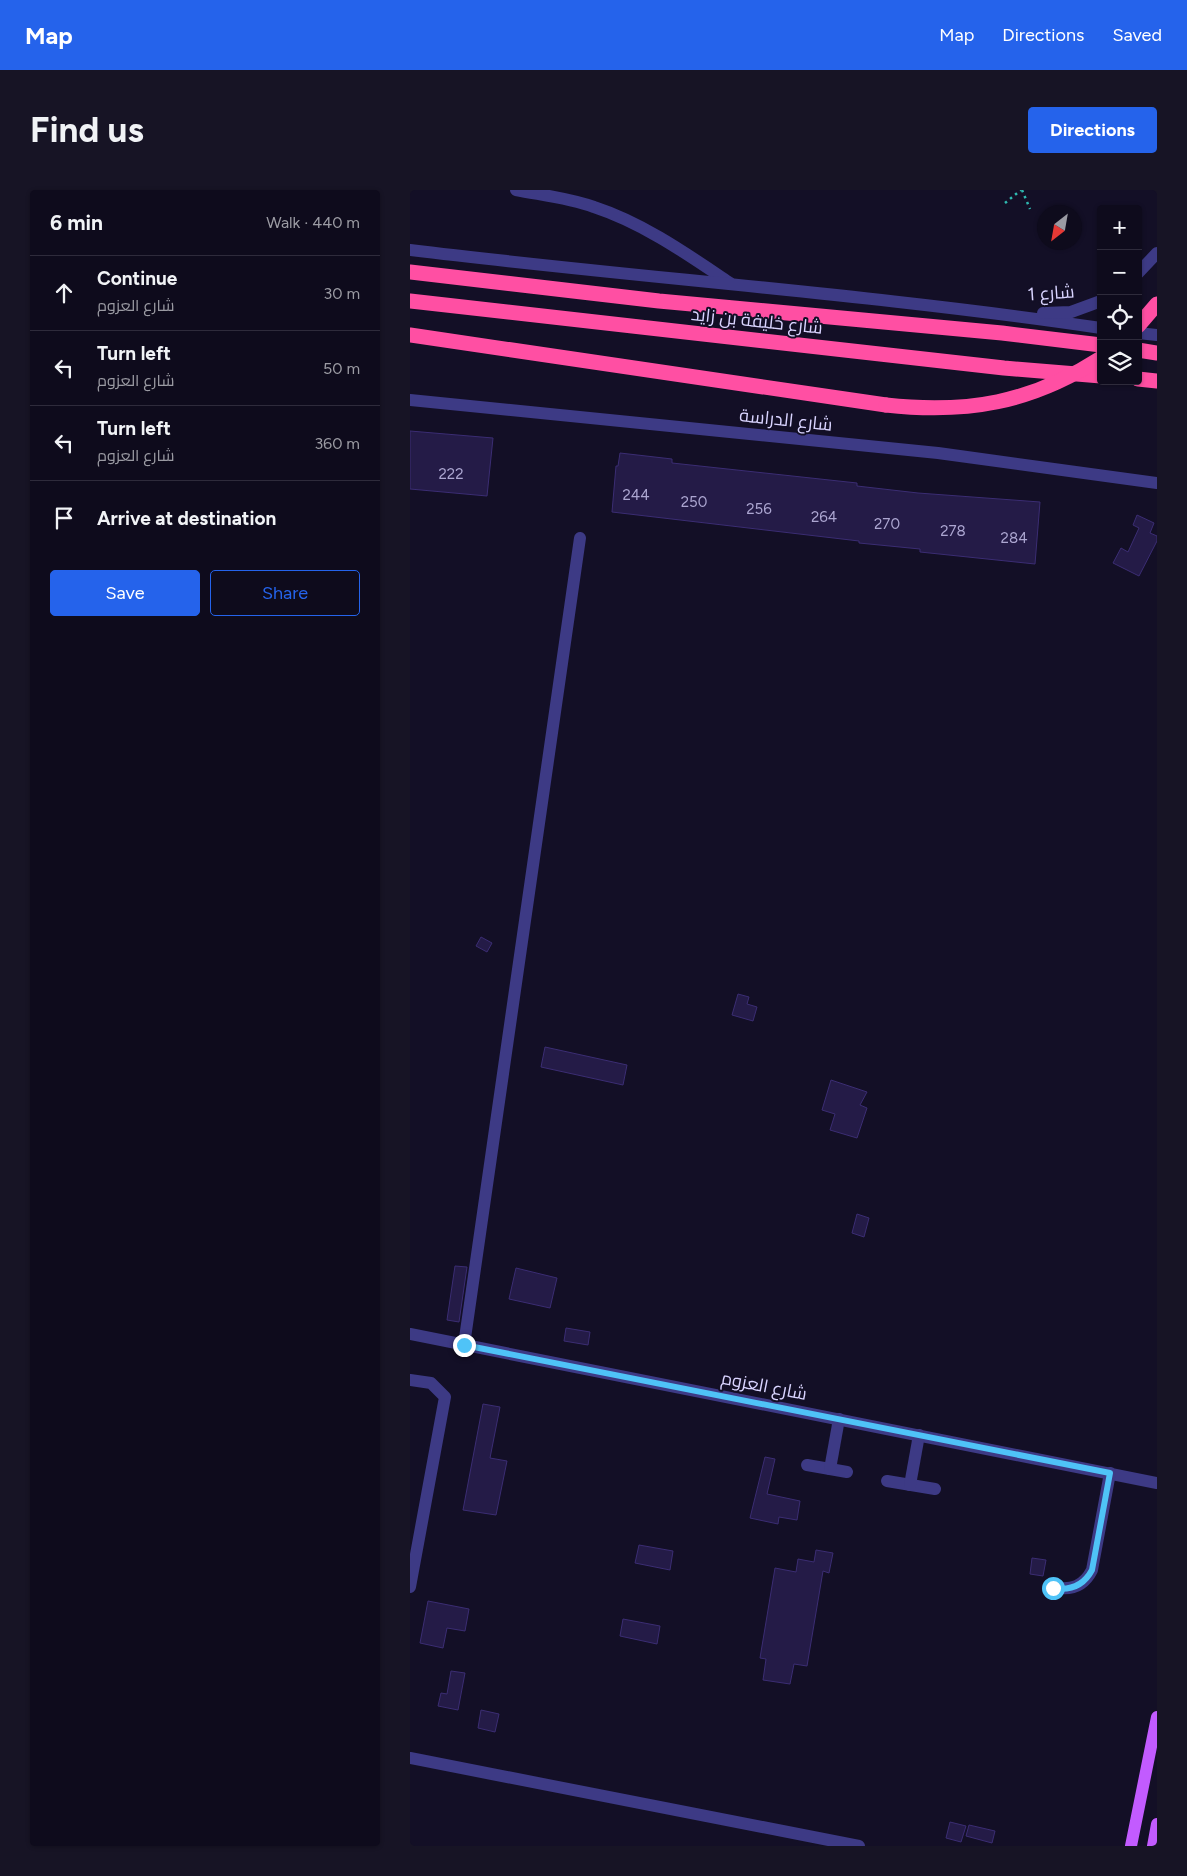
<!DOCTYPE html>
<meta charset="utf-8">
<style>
body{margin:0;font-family:Figtree,Cairo,sans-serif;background:#171425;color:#f1f3f6}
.controls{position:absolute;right:15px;top:15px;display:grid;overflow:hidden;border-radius:5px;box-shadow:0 1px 4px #0004}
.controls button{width:45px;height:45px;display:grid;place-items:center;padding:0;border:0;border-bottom:1px solid #2e2b3b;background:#0e0b1c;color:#f1f3f6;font:25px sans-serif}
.compass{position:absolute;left:627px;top:15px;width:45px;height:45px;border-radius:50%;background:#0e0b1c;box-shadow:0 1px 4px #0004;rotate:211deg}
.stop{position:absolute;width:15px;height:15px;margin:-11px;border:4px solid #4fc3f7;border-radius:50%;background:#fff}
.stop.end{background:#4fc3f7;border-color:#fff;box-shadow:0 1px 5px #0008}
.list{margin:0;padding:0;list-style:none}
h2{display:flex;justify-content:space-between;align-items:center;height:65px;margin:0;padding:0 20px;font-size:21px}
h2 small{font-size:16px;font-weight:400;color:#9b9ba3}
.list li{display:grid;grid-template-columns:32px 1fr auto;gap:15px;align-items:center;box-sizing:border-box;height:75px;padding:0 20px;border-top:1px solid #2e2b3b}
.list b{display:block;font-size:19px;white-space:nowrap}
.list p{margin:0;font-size:16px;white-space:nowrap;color:#9b9ba3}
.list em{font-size:16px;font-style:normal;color:#9b9ba3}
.actions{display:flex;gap:10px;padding:15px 20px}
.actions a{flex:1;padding:11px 0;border:1px solid #2563eb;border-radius:5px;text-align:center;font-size:18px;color:#2563eb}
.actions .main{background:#2563eb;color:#fff}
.icon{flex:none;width:28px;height:28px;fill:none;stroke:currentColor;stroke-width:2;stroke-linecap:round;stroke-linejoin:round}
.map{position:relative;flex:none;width:747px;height:1656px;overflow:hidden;border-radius:5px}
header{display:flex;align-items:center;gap:30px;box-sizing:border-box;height:70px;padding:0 25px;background:#2563eb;color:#fff}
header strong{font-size:24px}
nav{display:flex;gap:28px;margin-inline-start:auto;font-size:18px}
.intro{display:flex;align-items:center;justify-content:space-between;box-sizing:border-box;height:120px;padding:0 30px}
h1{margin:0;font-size:35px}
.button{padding:12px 22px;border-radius:5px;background:#2563eb;color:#fff;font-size:18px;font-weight:700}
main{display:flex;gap:30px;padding:0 30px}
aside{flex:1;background:#0e0b1c;border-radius:5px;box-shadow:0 1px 4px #0004}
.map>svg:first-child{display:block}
</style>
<header>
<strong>Map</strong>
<nav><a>Map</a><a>Directions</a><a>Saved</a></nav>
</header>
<div class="intro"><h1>Find us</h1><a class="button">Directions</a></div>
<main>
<aside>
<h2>6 min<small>Walk · 440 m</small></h2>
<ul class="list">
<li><svg class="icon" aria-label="ahead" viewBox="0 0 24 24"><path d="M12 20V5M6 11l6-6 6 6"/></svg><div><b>Continue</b><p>شارع العزوم</p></div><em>30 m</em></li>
<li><svg class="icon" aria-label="left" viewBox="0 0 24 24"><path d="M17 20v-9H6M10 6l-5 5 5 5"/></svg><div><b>Turn left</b><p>شارع العزوم</p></div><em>50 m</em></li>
<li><svg class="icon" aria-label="left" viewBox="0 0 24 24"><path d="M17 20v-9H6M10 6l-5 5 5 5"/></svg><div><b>Turn left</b><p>شارع العزوم</p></div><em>360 m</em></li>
<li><svg class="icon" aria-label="arrive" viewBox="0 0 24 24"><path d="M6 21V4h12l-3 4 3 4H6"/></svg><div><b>Arrive at destination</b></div></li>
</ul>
<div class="actions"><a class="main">Save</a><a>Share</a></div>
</aside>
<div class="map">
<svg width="747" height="1656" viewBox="0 0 747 1656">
<rect width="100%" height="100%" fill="#130f26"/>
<g fill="#241b47" stroke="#3b2d73">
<polygon points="0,241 83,248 77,306 0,299"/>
<polygon points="210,263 262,269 262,273 447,293 447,296 508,303 630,312 625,374 510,362 510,359 449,353 449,351 202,322 206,276 208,276"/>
<polygon points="727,325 744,333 740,343 747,346 747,351 729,386 703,373 711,358 718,362 729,338 723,335"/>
<polygon points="71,747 82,753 77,762 66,756"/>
<polygon points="328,804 339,807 337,814 347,817 343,831 322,825"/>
<polygon points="135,857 217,875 213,895 131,877"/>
<polygon points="421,890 457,902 450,915 457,918 447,948 420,940 425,924 412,920"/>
<polygon points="447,1024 459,1028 454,1047 442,1043"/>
<polygon points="45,1076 57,1077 49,1132 37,1130"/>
<polygon points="106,1078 147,1088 140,1118 99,1109"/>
<polygon points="156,1138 180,1142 178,1155 154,1151"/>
<polygon points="73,1214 90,1217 80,1268 97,1271 86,1325 53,1320"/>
<polygon points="355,1267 365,1269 357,1304 390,1311 387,1330 369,1327 368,1334 340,1328"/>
<polygon points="229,1355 263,1361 260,1380 225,1373"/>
<polygon points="406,1360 423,1363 419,1383 413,1381 397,1476 384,1474 380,1494 353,1490 356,1469 350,1468 365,1378 386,1382 388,1369 404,1372"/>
<polygon points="622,1368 636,1370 633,1386 620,1384"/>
<polygon points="18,1411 59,1419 55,1441 37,1438 33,1458 10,1453"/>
<polygon points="213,1429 250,1436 247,1454 210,1446"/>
<polygon points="41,1481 55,1483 48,1520 28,1516 31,1503 37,1504"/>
<polygon points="71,1520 89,1524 85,1542 68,1538"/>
<polygon points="540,1632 556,1636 551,1652 536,1648"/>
<polygon points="559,1635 585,1641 582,1653 556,1646"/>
</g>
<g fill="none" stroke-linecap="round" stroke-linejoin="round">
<g stroke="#2fb8b0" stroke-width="2.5" stroke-dasharray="2.5 4" stroke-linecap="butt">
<polyline points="612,0 620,19"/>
<polyline points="595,13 611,0"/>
</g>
<g stroke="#3d3a85" stroke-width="12">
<path d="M 106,0 C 131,5 159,8 184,17 C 233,33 277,64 320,93"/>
<path d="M 0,60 C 230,88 462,104 691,138"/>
<polyline points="728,83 747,63"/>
<polyline points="633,123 661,122 691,111"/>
<polyline points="728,143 747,145"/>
<polyline points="0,210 528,263 747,293"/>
<polyline points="0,1144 747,1293"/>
<polyline points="54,1155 170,348"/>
<polyline points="0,1190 21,1193 35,1207 0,1397"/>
<polyline points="397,1275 437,1282"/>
<polyline points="420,1279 429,1229"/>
<polyline points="477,1291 525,1299"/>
<polyline points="500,1295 509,1245"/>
<path d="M 643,1397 C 661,1401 674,1396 682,1380 L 700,1283"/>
<polyline points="0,1568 449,1656"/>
</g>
<g stroke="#c25bff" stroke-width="12">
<polyline points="721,1656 747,1527"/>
<polyline points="743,1656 747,1634"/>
</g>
<g stroke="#ff4fa3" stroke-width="15">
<polyline points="0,82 249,111 592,143 691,155"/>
<polyline points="0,111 594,178 691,186"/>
<polyline points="728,136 747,114"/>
<polyline points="0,145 476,215"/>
<polyline points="728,160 747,163"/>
<polyline points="728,189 747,191"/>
</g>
<path stroke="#ff4fa3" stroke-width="15" d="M 476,215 C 557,224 621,213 691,168"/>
</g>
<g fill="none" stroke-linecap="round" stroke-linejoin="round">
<path stroke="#4fc3f7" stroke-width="6" d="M 54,1155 L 700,1283 L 682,1380 C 674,1395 661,1401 643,1398"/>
</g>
<g text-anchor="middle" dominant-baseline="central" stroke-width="4" stroke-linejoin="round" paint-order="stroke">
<g font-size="15" fill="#aca6d1">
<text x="41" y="284">222</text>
<text x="226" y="305">244</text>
<text x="284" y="312">250</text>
<text x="349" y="319">256</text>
<text x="414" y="327">264</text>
<text x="477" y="334">270</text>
<text x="543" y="341">278</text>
<text x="604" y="348">284</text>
</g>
<g font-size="18" fill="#d9d4ff" stroke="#130f26">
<text transform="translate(641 103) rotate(-4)">شارع 1</text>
<text transform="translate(347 131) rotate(6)">شارع خليفة بن زايد</text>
<text transform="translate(376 230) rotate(6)">شارع الدراسة</text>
<text transform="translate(354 1196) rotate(11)">شارع العزوم</text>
</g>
</g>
</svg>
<div class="controls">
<button>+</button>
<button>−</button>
<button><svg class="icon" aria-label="locate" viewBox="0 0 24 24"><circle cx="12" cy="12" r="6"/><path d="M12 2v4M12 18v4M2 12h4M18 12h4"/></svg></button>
<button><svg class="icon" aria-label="layers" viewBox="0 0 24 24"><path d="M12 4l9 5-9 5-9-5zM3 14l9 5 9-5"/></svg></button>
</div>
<svg class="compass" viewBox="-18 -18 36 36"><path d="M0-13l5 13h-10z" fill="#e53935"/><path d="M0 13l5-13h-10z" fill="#9b9ba3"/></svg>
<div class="stop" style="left:643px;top:1398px"></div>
<div class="stop end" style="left:54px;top:1155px"></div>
</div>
</main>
